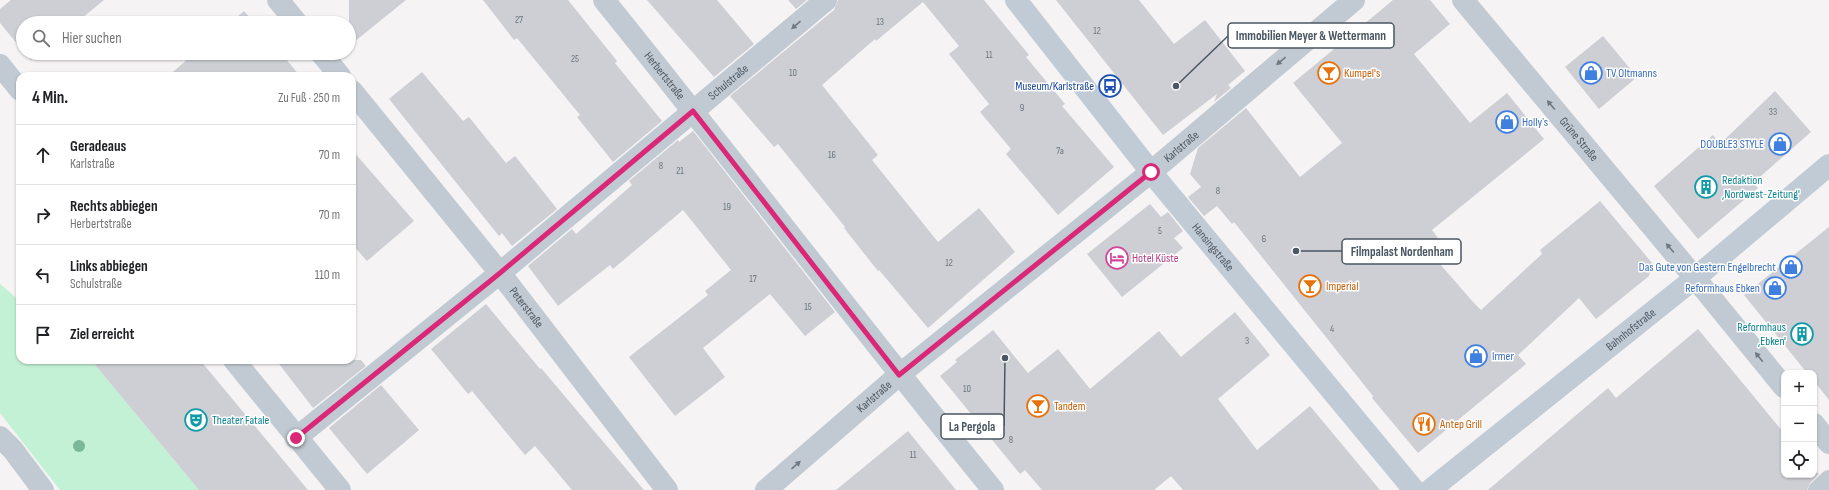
<!DOCTYPE html>
<html lang="de">
<meta charset="utf-8">
<style>
body{margin:0;font-family:"Sofia Sans Condensed",sans-serif;background:#f6f6f6;color:#202124}
.controls{position:absolute;right:12px;bottom:12px;display:grid;overflow:hidden;border-radius:8px;box-shadow:0 1px 3px #0004}
.controls button{width:36px;height:36px;display:grid;place-items:center;padding:0;border:0;border-bottom:1px solid #e0e0e0;background:#fff;color:#202124;font:20px sans-serif}
.stop{position:absolute;width:12px;height:12px;margin:-9px;border:3px solid #db2777;border-radius:50%;background:#fff}
.stop.end{background:#db2777;border-color:#fff;box-shadow:0 1px 4px #0008}
.list{margin:0;padding:0;list-style:none}
h2{display:flex;justify-content:space-between;align-items:center;height:52px;margin:0;padding:0 16px;font-size:17px}
h2 small{font-size:13px;font-weight:400;color:#757577}
.list li{display:grid;grid-template-columns:26px 1fr auto;gap:12px;align-items:center;box-sizing:border-box;height:60px;padding:0 16px;border-top:1px solid #e0e0e0}
.list b{display:block;font-size:15px;white-space:nowrap}
.list p{margin:0;font-size:13px;white-space:nowrap;color:#757577}
.list em{font-size:13px;font-style:normal;color:#757577}
.icon{flex:none;width:22px;height:22px;fill:none;stroke:currentColor;stroke-width:2;stroke-linecap:round;stroke-linejoin:round}
.map{position:relative;flex:none;width:1829px;height:490px;overflow:hidden}
.search{position:absolute;background:#fff;box-shadow:0 1px 3px #0004;left:16px;top:16px;width:340px;height:44px;display:flex;align-items:center;gap:10px;box-sizing:border-box;padding:0 14px;border-radius:22px;color:#757577;font-size:15px}
.panel{position:absolute;background:#fff;box-shadow:0 1px 3px #0004;left:16px;top:72px;width:340px;height:292px;border-radius:12px}
.map>svg:first-child{display:block}
</style>
<div class="map">
<svg width="1829" height="490" viewBox="0 0 1829 490">
<rect width="100%" height="100%" fill="#f5f3f3"/>
<polygon fill="#c3f1d5" points="0,284 20,301 20,360 91,360 199,490 60,490 0,413"/>
<g fill="#cdcfd5">
<polygon points="11,0 104,0 76,23 23,23 23,51 0,23 0,9"/>
<polygon points="349,0 406,0 349,46"/>
<polygon points="483,0 568,0 617,61 615,63 662,121 613,162 577,117 580,115 517,38 514,40"/>
<polygon points="647,0 717,0 754,44 714,77"/>
<polygon points="788,0 807,0 796,9"/>
<polygon points="838,0 984,0 1029,55 1026,57 1065,104 1062,106 1114,167 1058,215 1006,154 1011,149 980,112 989,104 949,54 959,46 923,2 876,41 875,39 822,85 878,155 872,160 938,242 979,208 1015,252 928,328 879,270 878,271 844,228 845,227 778,144 774,147 730,96 834,10"/>
<polygon points="1056,0 1139,0 1174,44 1205,20 1245,71 1228,85 1231,88 1214,102 1217,94 1163,135"/>
<polygon points="1393,0 1430,0 1450,24 1414,54 1470,123 1507,93 1544,139 1432,230 1451,255 1440,264 1473,302 1481,310 1542,254 1540,250 1600,201 1652,263 1649,276 1596,319 1579,298 1518,355 1526,364 1418,453 1372,398 1373,396 1234,222 1232,224 1217,206 1204,216 1188,197 1201,187 1190,174 1198,148 1246,108 1300,177 1342,143 1293,83"/>
<polygon points="244,11 255,23 230,23"/>
<polygon points="1603,36 1637,77 1599,109 1565,67"/>
<polygon points="25,53 40,53 31,60"/>
<polygon points="195,53 281,53 300,76 168,76"/>
<polygon points="422,72 463,121 469,117 506,163 515,156 557,209 512,246 502,233 499,236 389,99"/>
<polygon points="1775,91 1811,132 1753,183 1758,188 1698,239 1654,186 1713,135 1720,144"/>
<polygon points="693,131 835,312 805,336 770,294 703,348 725,377 675,416 629,357 708,295 705,291 731,270 683,210 613,269 610,265 558,306 528,266 572,229 576,234 632,185 629,181 678,140 679,142"/>
<polygon points="352,150 414,221 367,261 352,244"/>
<polygon points="1150,204 1161,217 1168,212 1183,231 1174,238 1183,248 1122,297 1087,254"/>
<polygon points="1829,227 1829,400 1814,381 1814,373 1807,373 1744,295"/>
<polygon points="486,304 540,369 541,368 644,490 572,490 535,446 525,455 472,391 468,394 431,349"/>
<polygon points="1235,312 1270,355 1218,399 1257,450 1310,406 1380,490 1183,490 1171,476 1154,490 1042,490 1025,470 1020,474 940,376 957,362 955,360 993,330 1028,373 1058,349 1090,389 1159,331 1181,357"/>
<polygon points="1698,329 1784,433 1784,475 1814,475 1814,469 1819,474 1810,483 1807,490 1488,490 1608,388 1616,398"/>
<polygon points="91,360 200,360 308,490 199,490"/>
<polygon points="276,360 361,360 366,366 313,408"/>
<polygon points="381,385 419,430 367,474 329,428"/>
<polygon points="908,431 956,490 836,490"/>
</g>
<g fill="none" stroke-linecap="round" stroke-linejoin="round">
<polyline stroke="#c1cad2" stroke-width="18" points="1817,490 1829,479"/>
<g stroke="#c1cad2" stroke-width="22">
<polyline points="278,0 297,23"/>
<path id="s1" d="M 604,0 C 735,162 861,328 993,490"/>
<path id="s2" d="M 1463,0 L 1695,278 L 1784,387"/>
<polyline points="321,53 340,76"/>
<polyline points="0,65 20,90"/>
<path id="s3" d="M 352,91 L 500,273 L 667,490"/>
<polyline points="234,360 340,490"/>
<polyline points="1814,424 1829,443"/>
<polyline points="0,437 13,450 43,490"/>
<path id="s4" d="M 296,438 L 500,273 L 826,0"/>
<path id="s5" d="M 766,490 L 899,375 L 1151,172 L 1354,0"/>
</g>
<g stroke="#c1cbd6" stroke-width="22">
<path id="s6" d="M 1016,0 L 1151,172 L 1414,490"/>
<path id="s7" d="M 1430,490 L 1695,278 L 1829,165"/>
</g>
</g>
<circle fill="#7bb799" cx="79" cy="446" r="6"/>
<defs><path id="oneway-solid" d="M-6-.8H1V-3.2L6.5 0L1 3.2V.8H-6Z"/></defs>
<g fill="#6e7983">
<use href="#oneway-solid" transform="translate(796 25) rotate(140)"/>
<use href="#oneway-solid" transform="translate(1281 61) rotate(140)"/>
<use href="#oneway-solid" transform="translate(1551 105) rotate(-130)"/>
<use href="#oneway-solid" transform="translate(1670 248) rotate(-130)"/>
<use href="#oneway-solid" transform="translate(1759 357) rotate(-129)"/>
<use href="#oneway-solid" transform="translate(796 465) rotate(-41)"/>
</g>
<g fill="none" stroke-linecap="round" stroke-linejoin="round">
<polyline stroke="#db2777" stroke-width="5" points="296,438 500,273 693,111 899,375 1151,172"/>
</g>
<defs>
<g id="bar-ring" transform="scale(1.15)"><circle r="9.5" fill="#fff" stroke="#e8710a" stroke-width="1.5"/><path d="M-6-5H6L.8 .8V4.5H3.5V6h-7V4.5H-.8V.8Z" fill="#e8710a"/></g>
<g id="shop-ring" transform="scale(1.15)"><circle r="9.5" fill="#fff" stroke="#3f7fe0" stroke-width="1.5"/><path d="M-5-2.5h2.3a2.7 3.5 0 0 1 5.4 0H5L5.5 6h-11ZM-1.5-2.5h3a1.5 2.3 0 0 0-3 0Z" fill="#3f7fe0"/></g>
<g id="bus-ring" transform="scale(1.15)"><circle r="9.5" fill="#fff" stroke="#1a4fb4" stroke-width="1.5"/><path d="M-5-6H5V4H4V6H2V4H-2V6H-4V4H-5ZM-3.5-4V0h7V-4ZM-3.5 1.2v1.5H-2V1.2ZM2 1.2v1.5H3.5V1.2Z" fill="#1a4fb4"/></g>
<g id="building-ring" transform="scale(1.15)"><circle r="9.5" fill="#fff" stroke="#0f9aa8" stroke-width="1.5"/><path d="M-4-6H4V6H1V3H-1V6H-4ZM-2.5-4.3h1.7v1.8h-1.7ZM.8-4.3h1.7v1.8H.8ZM-2.5-1h1.7V.8h-1.7ZM.8-1h1.7V.8H.8Z" fill="#0f9aa8"/></g>
<g id="hotel-ring" transform="scale(1.15)"><circle r="9.5" fill="#fff" stroke="#d1479c" stroke-width="1.5"/><path d="M-6-4.5h1.5V1H6V5H4.5V3h-9V5H-6ZM-4 0a1.8 1.8 0 1 1 3.6 0ZM.5 0V-2.5h3Q6-2.5 6 0Z" fill="#d1479c"/></g>
<g id="theatre-ring" transform="scale(1.15)"><circle r="9.5" fill="#fff" stroke="#0f9aa8" stroke-width="1.5"/><path d="M-5-5.5Q0-4 5-5.5V0Q5 5 0 6Q-5 5-5 0ZM-3.3-2.5H-1v1.5H-3.3ZM1-2.5H3.3v1.5H1ZM-2.8 1Q0 5.5 2.8 1Z" fill="#0f9aa8"/></g>
<g id="restaurant-ring" transform="scale(1.15)"><circle r="9.5" fill="#fff" stroke="#e8710a" stroke-width="1.5"/><path d="M-5-6h1v4h1v-4h1v4h1v-4h1v5L-1.5 .5V6h-2V.5L-5-1ZM5-6V6H3V1.5H1.5Q1.5-4 5-6Z" fill="#e8710a"/></g>
</defs>
<g fill-rule="evenodd">
<use href="#bar-ring" x="1329" y="73"/>
<use href="#shop-ring" x="1591" y="73"/>
<use href="#bus-ring" x="1110" y="86"/>
<use href="#shop-ring" x="1507" y="122"/>
<use href="#shop-ring" x="1780" y="144"/>
<use href="#building-ring" x="1706" y="187"/>
<use href="#hotel-ring" x="1117" y="258"/>
<use href="#shop-ring" x="1791" y="267"/>
<use href="#bar-ring" x="1310" y="286"/>
<use href="#shop-ring" x="1775" y="288"/>
<use href="#building-ring" x="1802" y="334"/>
<use href="#shop-ring" x="1476" y="356"/>
<use href="#bar-ring" x="1038" y="406"/>
<use href="#theatre-ring" x="196" y="420"/>
<use href="#restaurant-ring" x="1424" y="424"/>
</g>
<g text-anchor="middle" dominant-baseline="central" stroke-width="3" stroke-linejoin="round" paint-order="stroke">
<g font-size="10" fill="#6b747e">
<text x="519" y="20">27</text>
<text x="880" y="22">13</text>
<text x="1097" y="31">12</text>
<text x="989" y="55">11</text>
<text x="575" y="59">25</text>
<text x="793" y="73">10</text>
<text x="1022" y="108">9</text>
<text x="1773" y="112">33</text>
<text x="1060" y="151">7a</text>
<text x="832" y="155">16</text>
<text x="661" y="166">8</text>
<text x="680" y="171">21</text>
<text x="1218" y="191">8</text>
<text x="727" y="207">19</text>
<text x="1160" y="231">5</text>
<text x="1264" y="239">6</text>
<text x="949" y="263">12</text>
<text x="753" y="279">17</text>
<text x="808" y="307">15</text>
<text x="1332" y="329">4</text>
<text x="1247" y="341">3</text>
<text x="967" y="389">10</text>
<text x="1011" y="440">8</text>
<text x="913" y="455">11</text>
</g>
<g font-size="12" fill="#c56008" stroke="#fff" text-anchor="start">
<text x="1344" y="73">Kumpel's</text>
<text x="1326" y="286">Imperial</text>
<text x="1054" y="406">Tandem</text>
<text x="1440" y="424">Antep Grill</text>
</g>
<g font-size="12" fill="#366cbe" stroke="#fff" text-anchor="start">
<text x="1606" y="73">TV Oltmanns</text>
<text x="1522" y="122">Hollyʼs</text>
<text x="1764" y="144" text-anchor="end">DOUBLE3 STYLE</text>
<text x="1776" y="267" text-anchor="end">Das Gute von Gestern Engelbrecht</text>
<text x="1760" y="288" text-anchor="end">Reformhaus Ebken</text>
<text x="1492" y="356">Irmer</text>
</g>
<g font-size="12" fill="#4a5661" stroke="#fff">
<text stroke="none"><textPath href="#s1" startOffset="97">Herbertstraße</textPath></text>
<text stroke="none"><textPath href="#s4" startOffset="560">Schulstraße</textPath></text>
<text stroke="none"><textPath href="#s2" startOffset="181">Grüne Straße</textPath></text>
<text stroke="none"><textPath href="#s5" startOffset="539">Karlstraße</textPath></text>
<text stroke="none"><textPath href="#s6" startOffset="316">Hansingstraße</textPath></text>
<text stroke="none"><textPath href="#s3" startOffset="278">Peterstraße</textPath></text>
<text stroke="none"><textPath href="#s7" startOffset="257">Bahnhofstraße</textPath></text>
<text stroke="none"><textPath href="#s5" startOffset="143">Karlstraße</textPath></text>
</g>
<g font-size="12" fill="#164399" stroke="#fff" text-anchor="end">
<text x="1094" y="86">Museum/Karlstraße</text>
</g>
<g font-size="12" fill="#0d838f" stroke="#fff" text-anchor="start">
<text x="1722" y="180">Redaktion<tspan x="1722" dy="14">,Nordwest-Zeitung'</tspan></text>
<text x="1786" y="327" text-anchor="end">Reformhaus<tspan x="1786" dy="14">,Ebken'</tspan></text>
<text x="212" y="420">Theater Fatale</text>
</g>
<g font-size="12" fill="#b23c85" stroke="#fff" text-anchor="start">
<text x="1132" y="258">Hotel Küste</text>
</g>
</g>
<path fill="none" stroke="#4a5661" stroke-width="1.5" d="M1176 86L1228 36M1296 251L1342 251M1005 358L1004 426"/>
<g fill="#4a5661" stroke="#fff" stroke-width="1.5">
<circle cx="1176" cy="86" r="4"/>
<circle cx="1296" cy="251" r="4"/>
<circle cx="1005" cy="358" r="4"/>
</g>
<g fill="#fff" stroke="#4a5661" stroke-width="1.5">
<rect x="1228" y="23" width="166" height="25" rx="4"/>
<rect x="1342" y="239" width="119" height="25" rx="4"/>
<rect x="941" y="414" width="63" height="25" rx="4"/>
</g>
<g font-size="13" text-anchor="middle" font-weight="bold" fill="#4a5661">
<text x="1311" y="40">Immobilien Meyer &amp; Wettermann</text>
<text x="1402" y="256">Filmpalast Nordenham</text>
<text x="972" y="431">La Pergola</text>
</g>
</svg>
<div class="controls">
<button>+</button>
<button>−</button>
<button><svg class="icon" aria-label="locate" viewBox="0 0 24 24"><circle cx="12" cy="12" r="6"/><path d="M12 2v4M12 18v4M2 12h4M18 12h4"/></svg></button>
</div>
<div class="stop" style="left:1151px;top:172px"></div>
<div class="stop end" style="left:296px;top:438px"></div>
<div class="search"><svg class="icon" aria-label="search" viewBox="0 0 24 24"><circle cx="10" cy="10" r="6"/><path d="M15 15l6 6"/></svg>Hier suchen</div>
<section class="panel">
<h2>4 Min.<small>Zu Fuß · 250 m</small></h2>
<ul class="list">
<li><svg class="icon" aria-label="ahead" viewBox="0 0 24 24"><path d="M12 20V5M6 11l6-6 6 6"/></svg><div><b>Geradeaus</b><p>Karlstraße</p></div><em>70 m</em></li>
<li><svg class="icon" aria-label="right" viewBox="0 0 24 24"><path d="M7 20v-9h11M14 6l5 5-5 5"/></svg><div><b>Rechts abbiegen</b><p>Herbertstraße</p></div><em>70 m</em></li>
<li><svg class="icon" aria-label="left" viewBox="0 0 24 24"><path d="M17 20v-9H6M10 6l-5 5 5 5"/></svg><div><b>Links abbiegen</b><p>Schulstraße</p></div><em>110 m</em></li>
<li><svg class="icon" aria-label="arrive" viewBox="0 0 24 24"><path d="M6 21V4h12l-3 4 3 4H6"/></svg><div><b>Ziel erreicht</b></div></li>
</ul>
</section>
</div>
